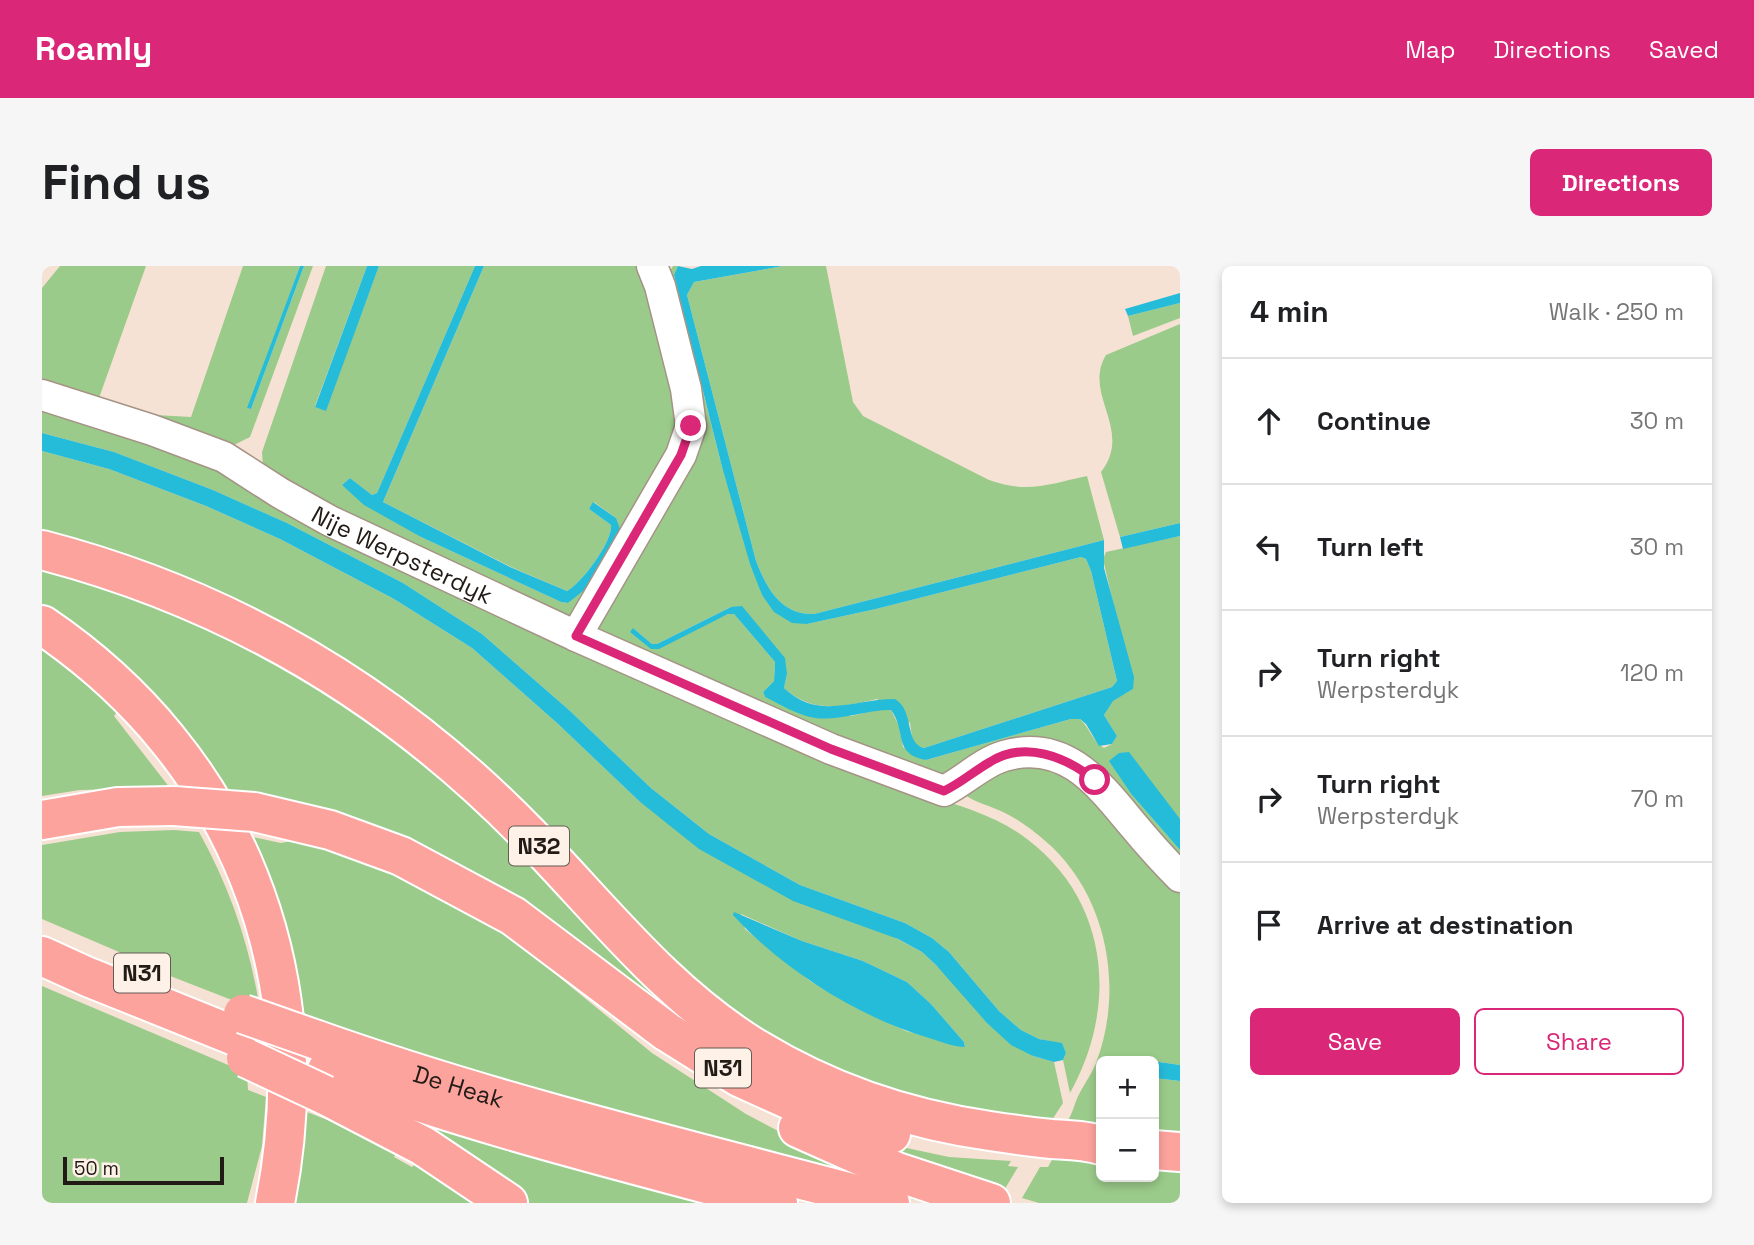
<!DOCTYPE html>
<meta charset="utf-8">
<style>
body{margin:0;font-family:"Space Grotesk",sans-serif;background:#f6f6f6;color:#202124}
.controls{position:absolute;right:21px;bottom:21px;display:grid;overflow:hidden;border-radius:10px;box-shadow:0 4px 10px #0003}
.controls button{width:63px;height:63px;display:grid;place-items:center;padding:0;border:0;border-bottom:2px solid #e0e0e0;background:#fff;color:#202124;font:35px sans-serif}
.scale{position:absolute;left:21px;bottom:18px;width:161px;box-sizing:border-box;padding-left:7px;border:4px solid #221b16;border-top:0;font-size:19px;line-height:24px;white-space:nowrap;color:#221b16;-webkit-text-stroke:5px #fdf1e8;paint-order:stroke}
.stop{position:absolute;width:21px;height:21px;margin:-16px;border:5px solid #db2777;border-radius:50%;background:#fff}
.stop.end{background:#db2777;border-color:#fff;box-shadow:0 2px 7px #0008}
.list{margin:0;padding:0;list-style:none}
h2{display:flex;justify-content:space-between;align-items:center;height:91px;margin:0;padding:0 28px;font-size:30px}
h2 small{font-size:23px;font-weight:400;color:#757577}
.list li{display:grid;grid-template-columns:46px 1fr auto;gap:21px;align-items:center;box-sizing:border-box;height:126px;padding:0 28px;border-top:2px solid #e0e0e0}
.list b{display:block;font-size:26px;white-space:nowrap}
.list p{margin:0;font-size:23px;white-space:nowrap;color:#757577}
.list em{font-size:23px;font-style:normal;color:#757577}
.actions{display:flex;gap:14px;padding:21px 28px}
.actions a{flex:1;padding:16px 0;border:2px solid #db2777;border-radius:10px;text-align:center;font-size:24px;color:#db2777}
.actions .main{background:#db2777;color:#fff}
.icon{flex:none;width:38px;height:38px;fill:none;stroke:currentColor;stroke-width:2;stroke-linecap:round;stroke-linejoin:round}
.map{position:relative;flex:none;width:1138px;height:937px;overflow:hidden;border-radius:10px}
header{display:flex;align-items:center;gap:42px;box-sizing:border-box;height:98px;padding:0 35px;background:#db2777;color:#fff}
header strong{font-size:33px}
nav{display:flex;gap:38px;margin-inline-start:auto;font-size:24px}
.intro{display:flex;align-items:center;justify-content:space-between;box-sizing:border-box;height:168px;padding:0 42px}
h1{margin:0;font-size:49px}
.button{padding:18px 32px;border-radius:10px;background:#db2777;color:#fff;font-size:24px;font-weight:700}
main{display:flex;gap:42px;padding:0 42px}
aside{flex:1;background:#fff;border-radius:10px;box-shadow:0 4px 10px #0003}
.map>svg:first-child{display:block}
</style>
<header>
<strong>Roamly</strong>
<nav><a>Map</a><a>Directions</a><a>Saved</a></nav>
</header>
<div class="intro"><h1>Find us</h1><a class="button">Directions</a></div>
<main>
<div class="map">
<svg width="1138" height="937" viewBox="0 0 1138 937">
<rect width="100%" height="100%" fill="#f6e2d4"/>
<g fill="#9bcb8a" fill-rule="evenodd">
<polygon points="18,0 104,0 57,132 47,128 45,134 0,120 0,22"/>
<polygon points="201,0 258,0 206,142 209,143 262,0 271,0 208,171 190,180 152,169 152,163 113,154 114,149 149,151"/>
<path d="M 284,0 L 325,0 L 273,140 L 283,144 L 337,0 L 433,0 L 335,227 L 330,229 L 308,212 L 300,219 L 379,271 L 519,336 L 526,337 L 576,271 L 574,252 L 552,236 L 547,243 L 569,259 C 571,275 540,317 525,325 L 469,301 L 341,236 L 442,0 L 602,0 L 643,161 L 535,347 L 525,351 L 280,242 L 221,201 L 220,186 Z"/>
<path d="M 631,0 L 636,0 L 632,10 L 680,201 L 720,329 L 765,358 L 834,343 L 1039,291 L 1044,293 L 1049,305 L 1075,415 L 1070,421 L 882,482 C 869,479 870,469 868,457 L 835,433 C 800,441 771,448 742,422 L 745,408 L 689,341 L 615,378 L 610,378 L 591,362 L 609,382 L 686,348 L 692,348 L 733,396 L 732,415 L 721,426 L 723,431 L 809,450 L 836,444 L 849,444 L 857,460 L 861,481 L 884,494 L 1029,453 L 1038,453 C 1047,461 1051,476 1062,482 L 1070,478 L 1075,470 L 1062,449 L 1070,435 L 1091,423 L 1061,293 L 1064,286 L 1138,270 L 1138,553 L 1128,543 L 1090,529 L 1138,584 L 1138,604 L 1038,496 L 889,510 L 558,368 L 557,350 L 641,198 L 625,10 Z"/>
<path d="M 741,0 L 784,0 L 811,136 L 821,150 L 947,214 C 986,228 1007,218 1045,210 L 1062,274 L 772,348 C 739,349 725,323 714,295 L 645,29 L 652,16 Z"/>
<polygon points="1138,37 1138,52 1091,70 1086,50"/>
<path d="M 1138,58 L 1138,257 L 1078,271 L 1059,206 C 1092,163 1040,129 1064,89 Z"/>
<path d="M 0,136 L 95,165 L 883,529 C 919,540 955,550 985,573 C 1068,636 1076,741 1028,827 L 1021,794 L 1024,787 L 1020,778 L 997,773 L 979,764 L 957,745 L 907,686 L 890,672 L 863,657 L 758,619 L 667,568 L 609,522 L 527,444 L 440,368 L 361,317 L 245,257 L 171,224 L 72,186 L 0,167 Z"/>
<path d="M 0,185 L 67,203 L 164,240 L 238,273 L 352,333 L 430,382 L 515,457 L 597,535 L 880,686 L 991,790 L 1012,796 L 1021,837 L 1008,857 L 867,838 L 694,756 L 399,472 L 0,273 ZM 699,648 L 760,675 L 821,695 L 865,716 L 889,738 L 922,776 L 923,781 L 864,765 L 817,743 L 768,715 L 703,663 Z"/>
<polygon points="0,296 136,341 333,451 755,826 561,704 181,525 0,342"/>
<polygon points="0,384 45,419 75,446 72,450 128,522 38,524 0,530"/>
<path d="M 1009,494 L 1138,617 L 1138,799 L 1077,790 L 1075,795 L 1059,795 L 1059,863 L 1024,859 C 1028,851 1032,842 1034,835 C 1039,822 1049,810 1054,797 C 1083,721 1065,626 1001,573 C 989,563 976,553 961,546 C 949,540 934,537 923,529 L 949,502 Z"/>
<path d="M 132,564 L 157,566 C 187,620 207,677 217,738 L 200,738 L 95,697 L 91,692 L 0,653 L 0,579 L 78,566 Z"/>
<path d="M 211,571 L 239,577 L 265,572 L 321,590 L 462,666 L 610,787 L 704,848 L 761,878 L 910,937 L 885,937 L 841,926 L 264,755 C 252,691 236,631 211,571 Z"/>
<polygon points="0,720 205,807 206,824 224,831 220,880 205,937 0,937"/>
<polygon points="1112,812 1138,815 1138,869 1112,867"/>
<polygon points="294,821 693,937 477,937"/>
<polygon points="265,846 296,858 300,851 357,882 352,891 370,901 376,895 440,937 246,937 254,930"/>
<polygon points="799,868 907,891 969,895 966,900 976,901 961,926"/>
<polygon points="1011,892 1059,893 1059,911 1112,911 1112,894 1138,897 1138,937 997,937 980,932 998,901 1006,901"/>
</g>
<g fill="#25bcda">
<polygon points="258,0 262,0 209,143 205,142"/>
<polygon points="325,0 337,0 284,145 273,141"/>
<path d="M 433,0 L 442,0 L 341,236 L 468,301 L 525,325 C 540,317 571,275 569,259 L 547,243 L 551,236 L 574,252 L 578,263 L 546,321 L 526,337 L 519,336 L 379,271 L 322,239 L 300,219 L 308,212 L 330,229 L 335,227 Z"/>
<path d="M 636,0 L 650,3 L 659,0 L 741,0 L 652,16 L 645,29 L 714,295 C 725,323 739,349 772,348 L 1062,274 L 1062,302 L 1092,411 L 1091,423 L 1071,435 L 1062,449 L 1075,470 L 1070,478 L 1057,480 L 1044,458 L 1038,453 L 1029,453 L 884,494 C 850,488 865,465 849,444 C 824,444 799,455 773,452 C 757,450 738,438 723,431 L 721,426 L 732,415 L 733,396 L 692,348 L 686,348 L 617,383 L 609,383 L 588,366 L 591,362 L 610,378 L 615,378 L 689,341 L 700,340 L 743,392 L 745,408 L 742,422 C 777,455 811,433 853,433 C 873,445 862,477 882,482 L 1070,421 L 1075,415 L 1049,305 L 1044,293 L 1039,291 L 834,343 L 765,358 L 750,357 L 732,346 L 720,329 L 708,298 L 680,201 L 632,9 Z"/>
<polygon points="1138,27 1138,37 1086,50 1083,43"/>
<polygon points="0,167 72,186 171,224 245,257 361,317 440,368 527,444 609,522 667,568 758,619 863,657 890,672 907,686 957,745 979,764 997,773 1020,777 1024,787 1021,794 1012,796 991,790 969,779 945,757 894,699 880,686 856,673 751,635 657,583 597,535 515,457 430,382 352,333 238,273 164,240 67,203 0,185"/>
<polygon points="1138,257 1138,270 1081,283 1078,271"/>
<polygon points="1087,486 1138,553 1138,584 1090,529 1067,495 1077,487"/>
<path d="M 692,646 L 760,675 L 821,695 L 865,716 L 889,738 L 922,776 L 923,781 C 911,781 898,775 887,772 C 816,751 741,704 691,649 Z"/>
<polygon points="1076,790 1138,799 1138,815 1112,812 1112,795 1075,795"/>
</g>
<g fill="none" stroke-linecap="round" stroke-linejoin="round">
<g stroke="#a59386" stroke-width="33">
<g id="minor">
<path d="M 610,0 L 618,20 L 644,123 L 649,160 L 639,189 L 534,370 L 789,483 L 902,525 C 922,515 941,496 962,490 C 1023,472 1057,518 1091,559 C 1106,577 1121,594 1138,611"/>
<path id="s1" d="M 0,129 L 110,164 L 182,191 L 238,227 L 288,255 L 534,370"/>
</g>
</g>
<g stroke="#fff" stroke-width="42">
<g id="highway">
<path d="M 0,284 C 188,333 351,429 486,568 C 559,643 623,727 713,782 C 785,826 864,853 948,865 C 968,868 989,871 1010,873 C 1027,874 1043,874 1059,879"/>
<path d="M 0,359 C 195,491 279,707 233,937"/>
<polyline points="212,546 288,564 359,590 471,650 625,766 697,811 770,844 849,868"/>
<polyline points="0,554 76,541 132,540"/>
<polyline points="0,690 46,711 203,774"/>
<path id="s2" d="M 275,774 C 462,840 656,886 848,937"/>
<path d="M 285,804 C 432,859 584,896 736,937"/>
<polyline points="283,829 381,880 466,937"/>
<polyline points="756,862 855,906 949,937"/>
<polyline points="1112,884 1138,886"/>
</g>
</g>
<use href="#minor" stroke="#fff" stroke-width="30"/>
<use href="#highway" stroke="#fda39d" stroke-width="38"/>
<g stroke="#fff" stroke-width="42" stroke-linecap="butt">
<g id="highway-bridge">
<polyline points="132,540 212,546"/>
<polyline points="201,748 275,774"/>
<polyline points="204,792 283,829"/>
</g>
</g>
<use href="#highway-bridge" stroke="#fda39d" stroke-width="38"/>
</g>
<g fill="none" stroke-linecap="round" stroke-linejoin="round">
<path stroke="#db2777" stroke-width="9" d="M 649,160 L 639,189 L 534,370 L 789,483 L 902,525 C 919,517 932,505 948,496 C 983,474 1024,491 1053,514"/>
</g>
<g text-anchor="middle" dominant-baseline="central" stroke-width="5" stroke-linejoin="round" paint-order="stroke">
<g fill="#fdf1e8" stroke="#645b55" stroke-width="2">
<rect x="467" y="560.5" width="60" height="39" rx="5"/>
<rect x="72" y="687.5" width="56" height="39" rx="5"/>
<rect x="653" y="782.5" width="56" height="39" rx="5"/>
</g>
<g font-size="23" font-weight="bold" fill="#221b16">
<text x="497" y="580">N32</text>
<text x="100" y="707">N31</text>
<text x="681" y="802">N31</text>
</g>
<g font-size="24" fill="#221b16" stroke="#fdf1e8">
<text stroke="none"><textPath href="#s1" startOffset="396">Nije Werpsterdyk</textPath></text>
<text stroke="none"><textPath href="#s2" startOffset="149">De Heak</textPath></text>
</g>
</g>
</svg>
<div class="controls">
<button>+</button>
<button>−</button>
</div>
<div class="scale">50 m</div>
<div class="stop" style="left:1053px;top:514px"></div>
<div class="stop end" style="left:649px;top:160px"></div>
</div>
<aside>
<h2>4 min<small>Walk · 250 m</small></h2>
<ul class="list">
<li><svg class="icon" aria-label="ahead" viewBox="0 0 24 24"><path d="M12 20V5M6 11l6-6 6 6"/></svg><div><b>Continue</b></div><em>30 m</em></li>
<li><svg class="icon" aria-label="left" viewBox="0 0 24 24"><path d="M17 20v-9H6M10 6l-5 5 5 5"/></svg><div><b>Turn left</b></div><em>30 m</em></li>
<li><svg class="icon" aria-label="right" viewBox="0 0 24 24"><path d="M7 20v-9h11M14 6l5 5-5 5"/></svg><div><b>Turn right</b><p>Werpsterdyk</p></div><em>120 m</em></li>
<li><svg class="icon" aria-label="right" viewBox="0 0 24 24"><path d="M7 20v-9h11M14 6l5 5-5 5"/></svg><div><b>Turn right</b><p>Werpsterdyk</p></div><em>70 m</em></li>
<li><svg class="icon" aria-label="arrive" viewBox="0 0 24 24"><path d="M6 21V4h12l-3 4 3 4H6"/></svg><div><b>Arrive at destination</b></div></li>
</ul>
<div class="actions"><a class="main">Save</a><a>Share</a></div>
</aside>
</main>
